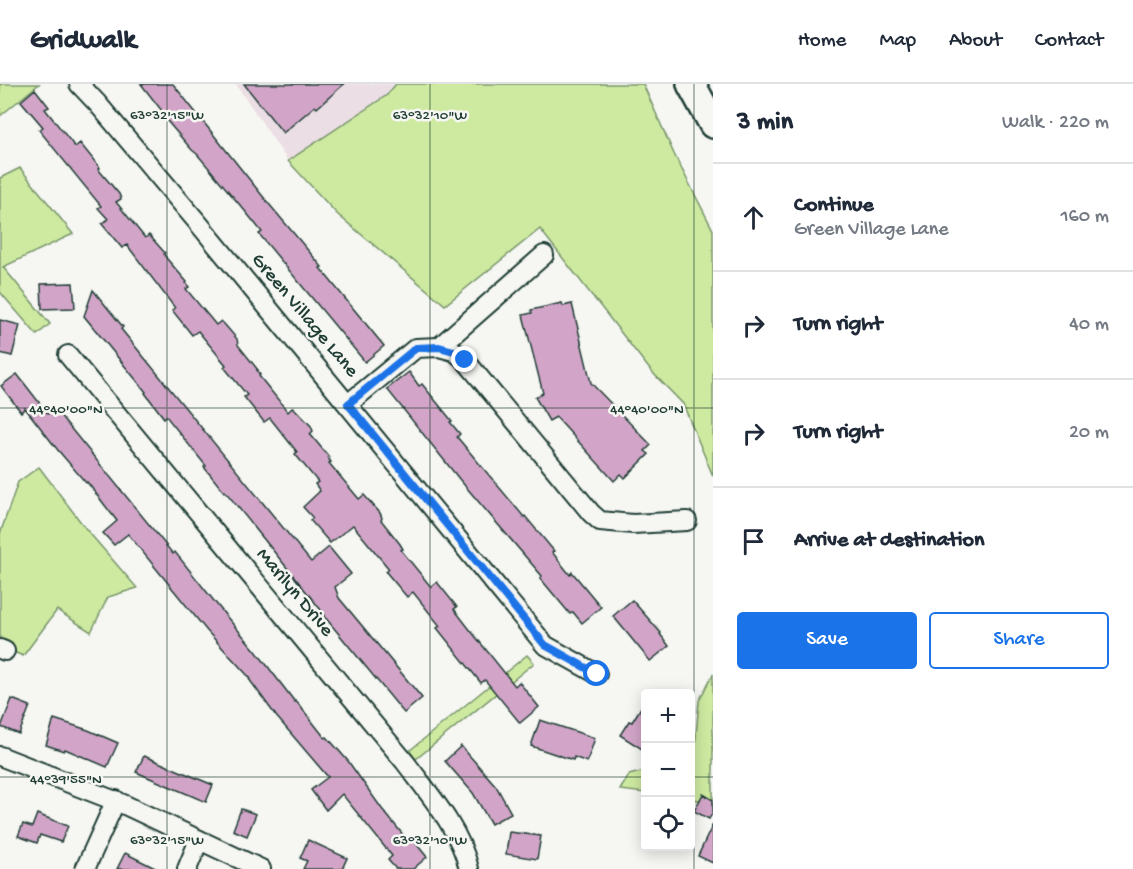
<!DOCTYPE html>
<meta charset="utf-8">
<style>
body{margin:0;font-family:"Gochi Hand",sans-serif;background:#f6f6f7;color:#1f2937}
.controls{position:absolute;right:18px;bottom:18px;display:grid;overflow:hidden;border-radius:6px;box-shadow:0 3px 15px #0003}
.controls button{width:54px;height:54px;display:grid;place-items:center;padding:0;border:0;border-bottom:2px solid #e0e1e3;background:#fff;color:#1f2937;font:30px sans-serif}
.stop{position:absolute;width:18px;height:18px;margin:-14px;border:4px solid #1a73e8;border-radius:50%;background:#fff}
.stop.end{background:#1a73e8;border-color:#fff;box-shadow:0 2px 6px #0008}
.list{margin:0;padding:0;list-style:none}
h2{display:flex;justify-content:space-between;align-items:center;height:78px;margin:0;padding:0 24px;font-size:26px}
h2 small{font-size:20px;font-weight:400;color:#747a83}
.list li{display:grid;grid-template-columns:39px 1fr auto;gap:18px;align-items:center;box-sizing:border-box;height:108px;padding:0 24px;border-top:2px solid #e0e1e3}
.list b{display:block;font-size:22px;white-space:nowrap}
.list p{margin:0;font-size:20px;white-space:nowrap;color:#747a83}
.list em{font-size:20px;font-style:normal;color:#747a83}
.actions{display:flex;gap:12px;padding:18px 24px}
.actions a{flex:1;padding:14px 0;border:2px solid #1a73e8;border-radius:6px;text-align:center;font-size:21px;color:#1a73e8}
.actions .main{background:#1a73e8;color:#fff}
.icon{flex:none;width:33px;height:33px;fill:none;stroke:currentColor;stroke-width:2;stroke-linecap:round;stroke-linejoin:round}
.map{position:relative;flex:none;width:713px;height:785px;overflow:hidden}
header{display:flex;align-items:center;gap:36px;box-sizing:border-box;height:84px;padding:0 30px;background:#fff;border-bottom:2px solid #e0e1e3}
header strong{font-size:28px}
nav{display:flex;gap:33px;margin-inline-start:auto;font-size:21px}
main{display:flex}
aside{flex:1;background:#fff}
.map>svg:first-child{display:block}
</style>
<header>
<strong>Gridwalk</strong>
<nav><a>Home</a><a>Map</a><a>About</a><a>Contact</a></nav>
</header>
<main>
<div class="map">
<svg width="713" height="785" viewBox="0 0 713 785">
<rect width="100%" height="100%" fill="#f6f6f2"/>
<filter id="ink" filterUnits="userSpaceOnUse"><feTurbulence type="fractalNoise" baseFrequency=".0167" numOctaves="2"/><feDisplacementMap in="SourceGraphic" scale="12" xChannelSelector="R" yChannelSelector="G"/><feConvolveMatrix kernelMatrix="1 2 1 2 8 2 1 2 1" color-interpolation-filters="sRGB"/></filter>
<g filter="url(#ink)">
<polygon fill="#ebdee5" points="236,0 396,0 387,11 288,77"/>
<g fill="#ceeaa1" stroke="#76946a" stroke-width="1.5">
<polygon points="0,0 39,0 0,32"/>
<polygon points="396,0 643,0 674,70 713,146 713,392 683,320 651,287 540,145 445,221 337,130 288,77 387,11"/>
<polygon points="20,84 73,150 3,183 50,240 37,251 0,208 0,94"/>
<polygon points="39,383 86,445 137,504 108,513 91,548 57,526 23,572 0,562 0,450 18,398"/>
<polygon points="527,571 534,579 416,675 409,667"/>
<polygon points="713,590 713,718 691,715 691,675 694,674 699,617"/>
<polygon points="645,687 645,709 620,706 629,691"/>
</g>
<g fill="#d2a5c8" stroke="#1f3d34" stroke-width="1.5">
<polygon points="141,0 173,0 269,120 322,183 320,184 384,262 365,278 259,150 262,148 245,127 197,70 192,66 168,38 166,32"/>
<polygon points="244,0 344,0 317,24 315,22 283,49"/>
<polygon points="35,5 49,23 45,25 75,63 80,59 100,84 98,85 119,110 121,115 116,118 145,154 149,151 165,169 164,170 167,175 187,198 186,199 189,203 186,205 216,241 221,237 225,241 237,255 238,261 258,286 257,286 260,291 259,292 288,328 293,323 311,342 313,347 310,350 329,373 328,374 331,378 329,379 359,415 364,411 380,429 382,434 381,436 400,460 403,465 401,466 431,503 437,498 457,523 454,525 471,547 515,602 519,598 539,623 520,639 485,596 481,599 437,544 440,542 413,508 407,513 386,488 389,485 353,441 330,459 310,436 313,434 303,423 320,407 315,400 318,398 295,370 297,368 270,334 264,338 244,313 247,311 224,283 226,281 198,247 192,251 172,226 175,224 127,161 122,164 102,140 108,135 98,124 101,122 39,46 43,43 21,17"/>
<polygon points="73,199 75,224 42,225 41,200"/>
<polygon points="93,206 123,243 121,245 311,478 329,463 351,490 335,503 339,514 422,614 404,629 324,532 325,531 225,407 224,408 204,383 206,382 166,332 164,334 145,309 146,308 84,232"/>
<polygon points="562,219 563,222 572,220 591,299 651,361 645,367 649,370 625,394 621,390 614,397 556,333 549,337 535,313 543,309 523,231 532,229 531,226"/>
<polygon points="0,236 20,241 12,272 0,269"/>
<polygon points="409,288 419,302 422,300 452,337 450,338 460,350 457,353 524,433 525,432 554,467 552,468 570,491 572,488 601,523 582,539 573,528 570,530 540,494 542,492 460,396 387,305"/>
<polygon points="17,290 48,330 55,325 173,470 175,468 226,532 256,567 295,618 296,617 325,654 327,653 348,677 382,725 409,758 413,756 427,773 413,785 396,785 388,776 392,772 342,710 326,726 311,706 328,693 276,632 249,595 250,594 207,547 128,450 114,461 103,449 117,437 87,398 86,399 57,365 25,324 21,328 1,302"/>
<polygon points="632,516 661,549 660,550 669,562 650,577 613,532"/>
<polygon points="12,615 30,622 19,650 1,643"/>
<polygon points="645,617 645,667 620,651 629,637 632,638"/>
<polygon points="54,635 88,646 118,659 107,683 65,665 64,667 46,661"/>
<polygon points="540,636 595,654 587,678 574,673 573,676 531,662"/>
<polygon points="461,662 496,702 511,729 491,740 473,709 445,677"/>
<polygon points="144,672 213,701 206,718 136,688"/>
<polygon points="703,710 713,716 713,728 709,735 694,727"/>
<polygon points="241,725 256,730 247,752 233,746"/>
<polygon points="37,730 68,742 61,758 40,751 37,759 18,752 23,740 32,743"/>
<polygon points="713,740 713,779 698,772"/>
<polygon points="509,748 541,752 537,775 506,770"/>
<polygon points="308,756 347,774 342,785 303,785 307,777 300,774"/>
<polygon points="125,769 157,785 117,785"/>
</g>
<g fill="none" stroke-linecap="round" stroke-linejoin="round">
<g stroke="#1f3d34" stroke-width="22">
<g id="minor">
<polyline points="79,0 97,19 199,140 545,561 597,590"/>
<polyline points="439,263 544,171"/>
<path d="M 68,271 L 405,678 C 429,710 460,745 469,785"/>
<polyline points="348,320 416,264 439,263 454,267 465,276 591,429 600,437 633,440 687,437"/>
<polyline points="0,565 5,567"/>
<polyline points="0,672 123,720 261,785"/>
<polyline points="85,785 116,716"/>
<polyline points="187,785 199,756"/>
</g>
</g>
<g stroke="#1f3d34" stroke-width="32">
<polyline id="highway" points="691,0 713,40"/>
</g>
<use href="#minor" stroke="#f6f6f2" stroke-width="18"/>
<use href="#highway" stroke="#f6f6f2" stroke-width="27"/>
</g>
</g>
<g fill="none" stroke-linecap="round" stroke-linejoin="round" filter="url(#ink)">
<polyline stroke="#1a73e8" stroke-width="8" points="465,276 454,267 439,263 416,264 348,320 545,561 597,590"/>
</g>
<path fill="none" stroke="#1f3d34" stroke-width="1.5" stroke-opacity="0.45" d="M 167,0 L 167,785M 430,0 L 430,785M 694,0 L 694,785M 0,324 L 713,324M 0,693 L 646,693M 690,693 L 713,693"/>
<g text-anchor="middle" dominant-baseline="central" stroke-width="5" stroke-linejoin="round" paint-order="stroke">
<g font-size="20" fill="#1f3d34" stroke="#f6f6f2">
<text transform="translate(304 232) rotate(50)">Green Village Lane</text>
<text transform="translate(294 509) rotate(50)">Marilyn Drive</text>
</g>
</g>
<g font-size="15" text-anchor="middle" fill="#1f3d34" stroke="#f6f6f2" stroke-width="5" stroke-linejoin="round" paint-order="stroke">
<text x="167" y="35">63°32'15"W</text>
<text x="430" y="35">63°32'10"W</text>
<text x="66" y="329">44°40'00"N</text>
<text x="647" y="329">44°40'00"N</text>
<text x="66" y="699">44°39'55"N</text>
<text x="167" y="760">63°32'15"W</text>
<text x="430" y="760">63°32'10"W</text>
</g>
</svg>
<div class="controls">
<button>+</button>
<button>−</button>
<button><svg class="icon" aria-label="locate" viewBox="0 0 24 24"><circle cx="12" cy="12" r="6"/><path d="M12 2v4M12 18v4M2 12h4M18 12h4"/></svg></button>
</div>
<div class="stop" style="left:597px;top:590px"></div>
<div class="stop end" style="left:465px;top:276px"></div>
</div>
<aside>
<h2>3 min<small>Walk · 220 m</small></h2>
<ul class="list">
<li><svg class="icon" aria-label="ahead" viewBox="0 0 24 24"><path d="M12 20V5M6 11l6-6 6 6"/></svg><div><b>Continue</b><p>Green Village Lane</p></div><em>160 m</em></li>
<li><svg class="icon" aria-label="right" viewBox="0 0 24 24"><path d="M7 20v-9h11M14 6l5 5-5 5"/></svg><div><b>Turn right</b></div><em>40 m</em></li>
<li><svg class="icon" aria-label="right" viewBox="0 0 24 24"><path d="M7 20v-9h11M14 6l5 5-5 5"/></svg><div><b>Turn right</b></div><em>20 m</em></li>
<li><svg class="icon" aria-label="arrive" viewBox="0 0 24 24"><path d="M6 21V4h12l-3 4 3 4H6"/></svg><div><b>Arrive at destination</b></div></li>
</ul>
<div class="actions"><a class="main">Save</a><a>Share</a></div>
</aside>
</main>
